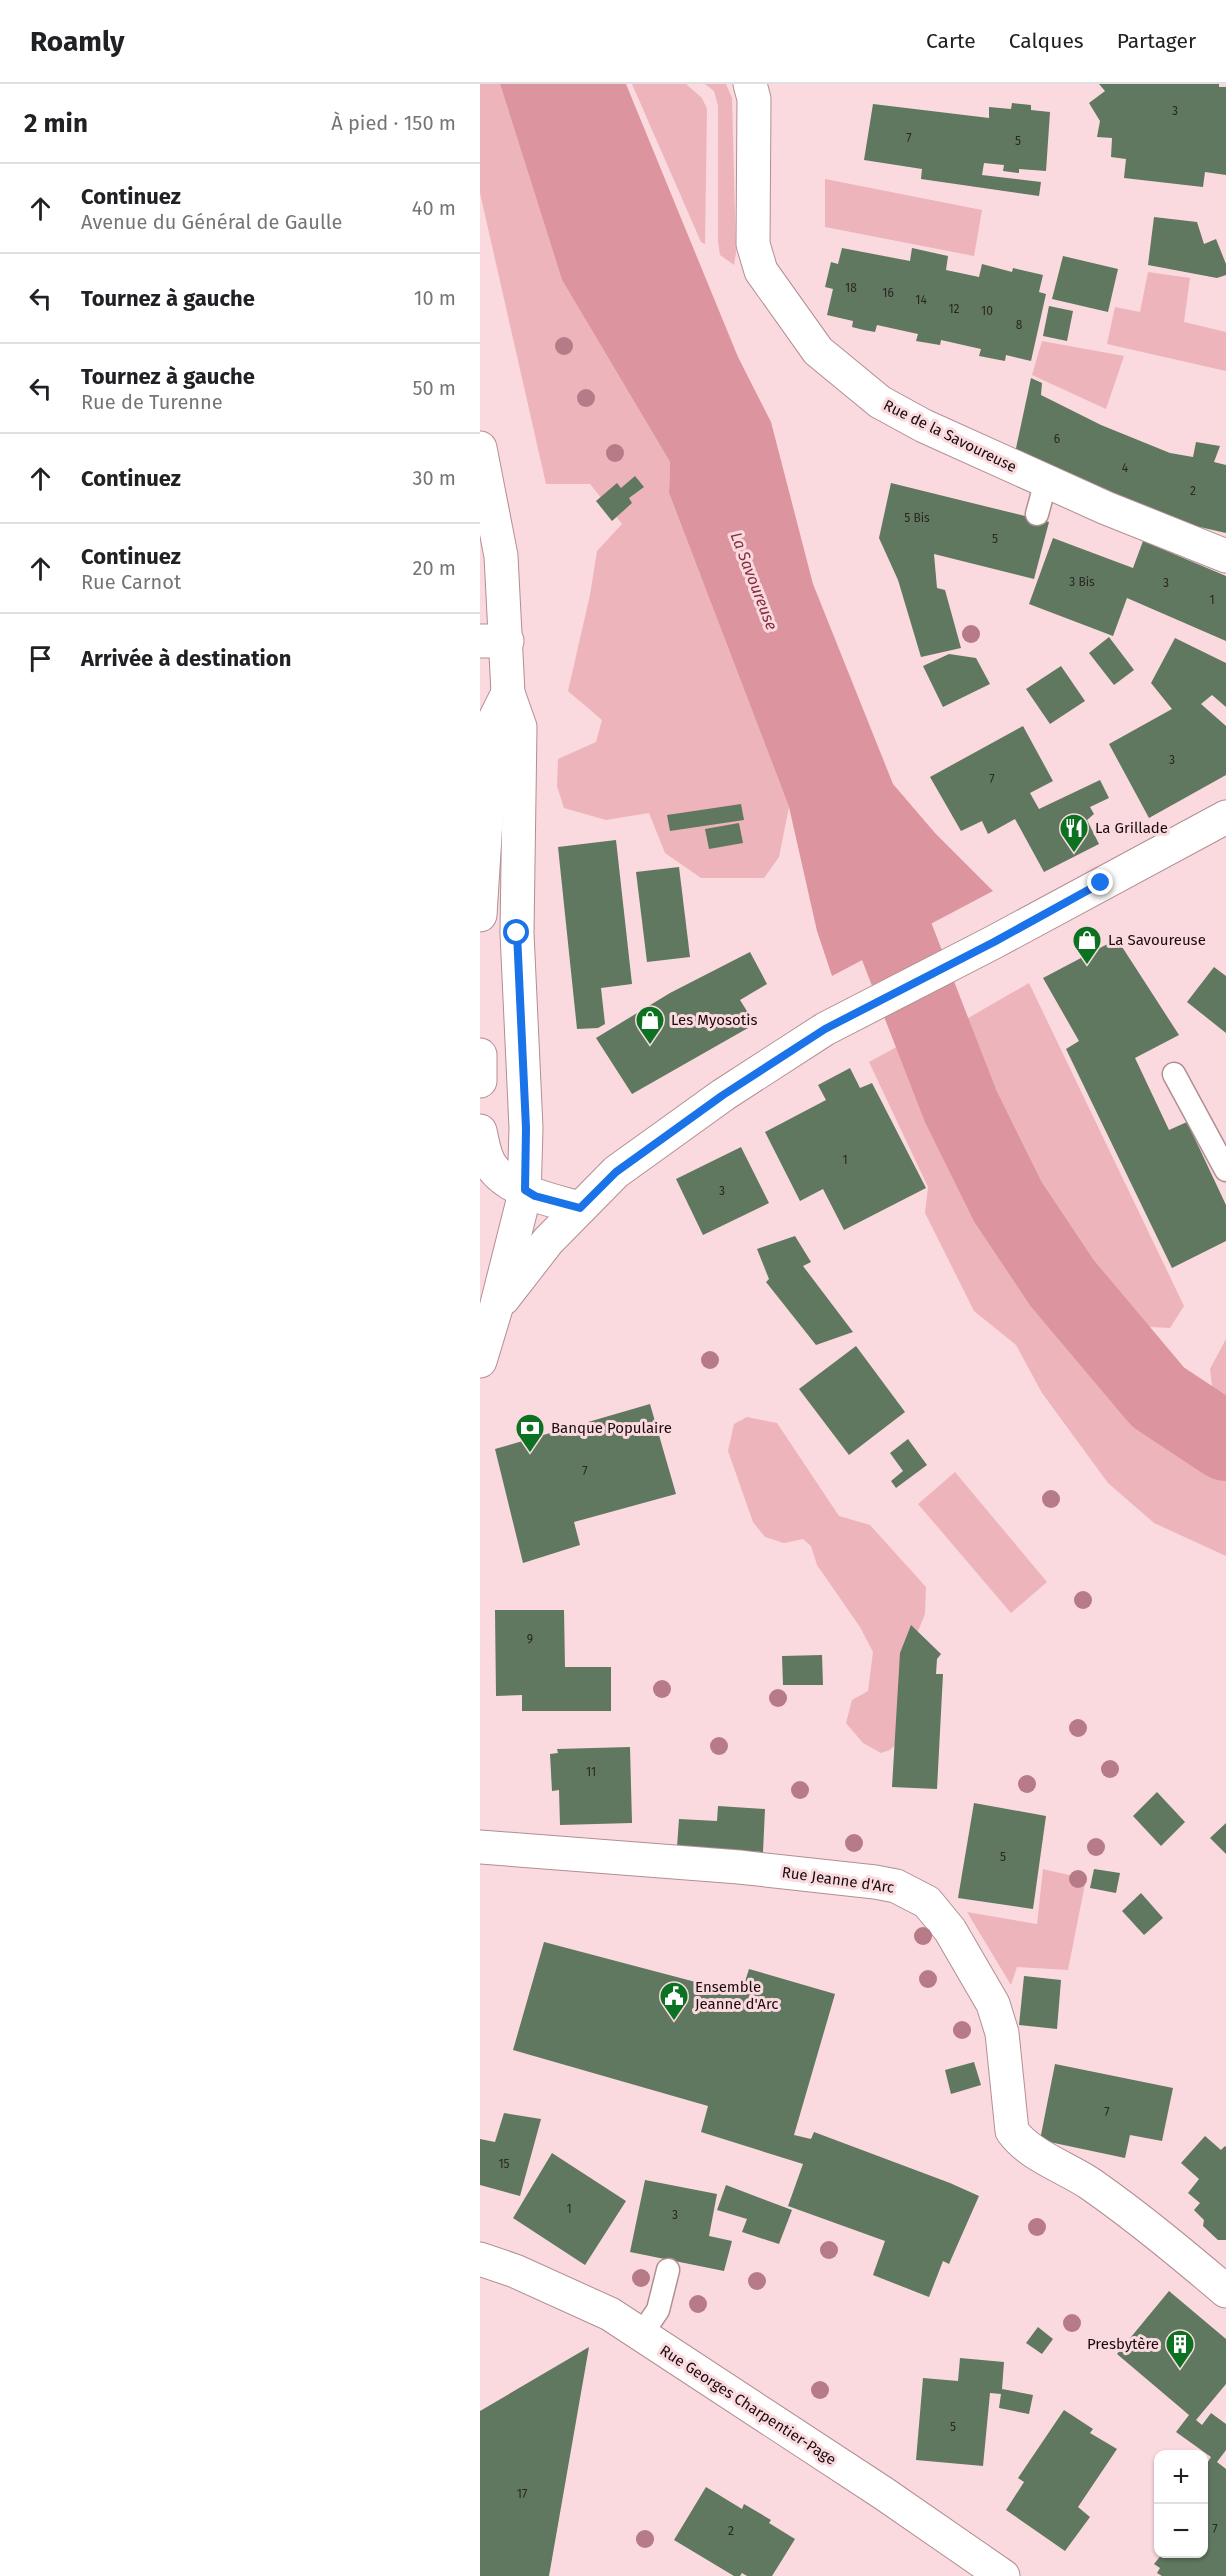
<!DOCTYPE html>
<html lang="fr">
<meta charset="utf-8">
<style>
body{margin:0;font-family:"Fira Sans",sans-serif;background:#f2f2f2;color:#202124}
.controls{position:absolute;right:18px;bottom:18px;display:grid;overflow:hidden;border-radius:12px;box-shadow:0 2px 4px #0004}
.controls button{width:54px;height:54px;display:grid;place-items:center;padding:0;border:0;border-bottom:2px solid #e0e0e0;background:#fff;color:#202124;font:30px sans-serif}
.stop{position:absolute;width:18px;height:18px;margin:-14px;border:4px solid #1a73e8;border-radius:50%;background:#fff}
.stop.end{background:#1a73e8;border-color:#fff;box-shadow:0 2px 6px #0008}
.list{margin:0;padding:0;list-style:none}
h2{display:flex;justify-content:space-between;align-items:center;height:78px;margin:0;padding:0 24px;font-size:26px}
h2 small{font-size:20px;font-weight:400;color:#757577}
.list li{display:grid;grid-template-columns:39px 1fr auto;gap:18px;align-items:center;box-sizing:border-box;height:90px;padding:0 24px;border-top:2px solid #e0e0e0}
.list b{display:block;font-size:22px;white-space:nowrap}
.list p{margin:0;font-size:20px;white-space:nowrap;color:#757577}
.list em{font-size:20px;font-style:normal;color:#757577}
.icon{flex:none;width:33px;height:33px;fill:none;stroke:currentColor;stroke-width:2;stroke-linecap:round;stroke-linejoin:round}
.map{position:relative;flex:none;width:746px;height:2492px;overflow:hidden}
header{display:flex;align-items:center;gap:36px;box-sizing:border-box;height:84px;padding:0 30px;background:#fff;border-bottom:2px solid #e0e0e0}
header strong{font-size:28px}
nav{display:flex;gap:33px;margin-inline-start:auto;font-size:21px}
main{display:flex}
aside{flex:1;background:#fff}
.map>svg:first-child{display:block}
</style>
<header>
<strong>Roamly</strong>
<nav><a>Carte</a><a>Calques</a><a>Partager</a></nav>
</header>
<main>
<aside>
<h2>2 min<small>À pied · 150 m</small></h2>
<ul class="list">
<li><svg class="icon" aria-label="ahead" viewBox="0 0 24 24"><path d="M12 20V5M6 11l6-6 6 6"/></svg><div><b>Continuez</b><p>Avenue du Général de Gaulle</p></div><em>40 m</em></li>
<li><svg class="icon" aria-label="left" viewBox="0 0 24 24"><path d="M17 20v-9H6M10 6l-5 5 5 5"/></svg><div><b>Tournez à gauche</b></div><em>10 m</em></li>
<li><svg class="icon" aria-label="left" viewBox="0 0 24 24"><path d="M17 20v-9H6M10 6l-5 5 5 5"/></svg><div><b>Tournez à gauche</b><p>Rue de Turenne</p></div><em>50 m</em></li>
<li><svg class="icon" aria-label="ahead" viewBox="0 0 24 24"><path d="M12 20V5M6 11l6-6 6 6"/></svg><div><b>Continuez</b></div><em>30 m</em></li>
<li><svg class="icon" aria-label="ahead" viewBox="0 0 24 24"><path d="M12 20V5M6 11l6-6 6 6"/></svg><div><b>Continuez</b><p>Rue Carnot</p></div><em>20 m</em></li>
<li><svg class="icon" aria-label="arrive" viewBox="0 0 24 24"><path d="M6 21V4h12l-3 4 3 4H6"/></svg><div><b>Arrivée à destination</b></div></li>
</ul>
</aside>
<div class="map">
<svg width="746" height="2492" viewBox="0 0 746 2492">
<rect width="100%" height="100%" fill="#fadade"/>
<g fill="#edb4bb">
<polygon points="0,0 20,0 82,196 190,378 189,409 309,723 299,773 284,794 221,794 185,769 169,729 126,736 84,724 77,702 78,675 116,658 122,636 88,607 110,511 117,467 142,440 110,400 66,400 0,109"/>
<polygon points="152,0 206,0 222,14 227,25 225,160 221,158"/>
<polygon points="225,0 246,0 252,14 256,169 254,181 240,171 238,158 238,22 234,7"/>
<polygon points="345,95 502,126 494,172 345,143"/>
<polygon points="668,188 710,194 704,238 746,248 746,287 627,260 635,223 660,228"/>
<polygon points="562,257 644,272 626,325 552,291"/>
<polygon points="549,899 704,1222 690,1244 651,1242 605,1200 562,1132 526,1063 483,937"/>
<polygon points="424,959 443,983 451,1022 467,1075 500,1118 548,1202 573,1219 617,1264 630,1298 650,1326 715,1353 746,1386 746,1472 674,1439 628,1399 562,1309 536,1261 494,1227 445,1129 448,1103 389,978"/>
<polygon points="746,1255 746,1321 733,1310 730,1285"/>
<polygon points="267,1333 297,1339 359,1432 390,1441 446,1503 445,1530 432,1562 424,1652 410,1666 401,1669 383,1659 366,1639 372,1616 388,1607 393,1568 380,1543 337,1481 331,1462 323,1455 304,1459 285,1453 273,1438 248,1367 254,1340"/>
<polygon points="475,1388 567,1498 531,1529 438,1420"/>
<polygon points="563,1785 606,1795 588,1886 537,1883 531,1901 487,1828 557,1840"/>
</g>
<polygon fill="#dc959f" points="20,0 146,0 258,273 291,338 333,500 413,700 455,749 513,807 352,892 337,847 309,723 189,409 190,378 82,196"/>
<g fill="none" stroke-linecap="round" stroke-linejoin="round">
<polyline stroke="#dc959f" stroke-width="78" points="378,758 481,1023 528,1118 582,1199 678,1313 746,1358"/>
</g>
<g fill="#607760">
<polygon points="619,0 739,0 739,3 746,3 746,91 725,88 723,103 644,94 646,75 631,73 632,54 617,53 620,37 609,19 625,7"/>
<polygon points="532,19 551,21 551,26 570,28 566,87 539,85 539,89 523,87 524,81 504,79 502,91 561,98 559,112 441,95 442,85 384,76 393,20 509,34 509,23 531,25"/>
<polygon points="674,133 717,138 724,160 736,155 746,180 746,191 737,194 668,181"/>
<polygon points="362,164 430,177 432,164 468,172 466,186 499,193 502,180 532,188 533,184 563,191 559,208 566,210 551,277 526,271 525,277 499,272 501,265 461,256 460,261 436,257 438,250 397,241 395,248 384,246 372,243 373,237 347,231 353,205 345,203 351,178 358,180"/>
<polygon points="583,172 638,185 628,228 572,215"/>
<polygon points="569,222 593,227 587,257 563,252"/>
<polygon points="551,294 562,299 561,311 621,341 690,369 713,373 716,358 740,362 734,378 746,381 746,449 672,432 535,369"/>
<polygon points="155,392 164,403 149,414 152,419 132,437 116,417 137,399 141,404"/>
<polygon points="411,399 569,438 554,495 454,470 457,504 465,506 481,564 441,573 418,496 399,454"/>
<polygon points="573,454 653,484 663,457 746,492 746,557 647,514 633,552 549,520"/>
<polygon points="629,553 654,586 634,601 609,569"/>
<polygon points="695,554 746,579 746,623 732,611 721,620 746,642 746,691 669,734 629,660 692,625 671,599"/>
<polygon points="469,570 496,574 510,600 463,623 443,582"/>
<polygon points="581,582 605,617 570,640 546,605"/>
<polygon points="543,642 573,697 550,709 559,725 620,696 629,714 610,723 614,730 607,736 619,760 564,788 535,735 508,750 502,737 481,747 450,693"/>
<polygon points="261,720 264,736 190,747 187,731"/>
<polygon points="259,739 263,759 229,765 225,745"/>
<polygon points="136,756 152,900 121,904 125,940 118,944 97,945 78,763"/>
<polygon points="199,783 210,873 167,878 156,788"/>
<polygon points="637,855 699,951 655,974 689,1046 707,1038 746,1121 746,1157 692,1184 586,965 599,957 563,894"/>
<polygon points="270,868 287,900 260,916 275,940 152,1010 116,954 190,909"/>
<polygon points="734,883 746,892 746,949 707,918"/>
<polygon points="370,984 380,1004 392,999 446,1104 364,1146 343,1105 320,1117 285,1048 346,1016 338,1001"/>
<polygon points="261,1063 289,1119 223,1151 196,1095"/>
<polygon points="315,1152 331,1178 323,1182 373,1248 336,1261 286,1198 289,1195 277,1165"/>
<polygon points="376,1262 425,1328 369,1371 319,1305"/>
<polygon points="170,1320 196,1410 94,1438 100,1461 43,1479 15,1365"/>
<polygon points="428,1355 447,1381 416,1404 411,1397 423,1387 410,1369"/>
<polygon points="15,1526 84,1526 85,1583 131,1583 131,1627 42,1627 42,1611 16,1612"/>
<polygon points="431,1541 461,1570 457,1575 456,1590 463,1590 457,1705 412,1703 420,1569"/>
<polygon points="342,1571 343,1601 303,1601 302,1572"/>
<polygon points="150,1663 152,1739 80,1741 79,1706 72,1707 70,1670 78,1669 77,1665"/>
<polygon points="677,1708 705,1738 681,1762 653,1732"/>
<polygon points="494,1719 566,1732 553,1825 478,1814"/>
<polygon points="238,1722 285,1725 283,1768 197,1763 199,1735 237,1737"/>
<polygon points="746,1739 746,1770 730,1754"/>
<polygon points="614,1785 640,1789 636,1809 610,1804"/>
<polygon points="661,1809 683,1834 664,1851 642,1827"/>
<polygon points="64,1858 261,1910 269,1885 355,1910 314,2051 331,2055 334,2048 470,2099 499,2112 469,2180 463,2177 449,2213 393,2191 405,2157 308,2122 323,2080 221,2048 228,2022 33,1966"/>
<polygon points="544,1892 581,1896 577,1945 539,1941"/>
<polygon points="494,1978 501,2001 471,2010 465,1986"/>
<polygon points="575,1980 693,2004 682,2057 650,2051 645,2074 560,2056"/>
<polygon points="24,2029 61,2035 40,2112 0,2101 0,2055 15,2058"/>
<polygon points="725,2052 741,2066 745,2062 746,2063 746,2156 738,2156 723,2142 724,2136 714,2126 720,2119 708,2109 719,2095 701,2079"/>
<polygon points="72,2069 146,2117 105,2181 33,2134"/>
<polygon points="165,2096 237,2110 229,2152 252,2157 244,2187 150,2168"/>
<polygon points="246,2101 312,2126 299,2160 262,2148 267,2135 237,2126"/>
<polygon points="689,2207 746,2255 746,2300 716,2336 722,2341 731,2329 746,2340 746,2366 737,2378 746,2385 746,2492 682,2492 677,2489 680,2484 674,2480 682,2470 724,2470 724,2420 727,2415 724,2412 724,2384 731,2373 696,2348 709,2331 637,2270"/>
<polygon points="558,2243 573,2255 562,2270 546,2259"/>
<polygon points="109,2263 69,2492 0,2492 0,2327"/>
<polygon points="480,2274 524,2278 522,2305 553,2311 549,2330 519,2324 521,2310 510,2309 503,2382 436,2376 443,2294 478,2297"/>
<polygon points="584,2326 613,2345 610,2349 637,2365 598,2423 610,2433 585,2467 526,2426 544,2398 538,2394"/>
<polygon points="226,2403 262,2425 264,2420 291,2436 289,2439 315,2455 292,2492 267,2492 262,2489 260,2492 254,2492 194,2456"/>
</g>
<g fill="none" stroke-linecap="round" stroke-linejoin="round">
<g stroke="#b28e92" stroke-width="25">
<g id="service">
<polyline points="557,430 566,397"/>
<polyline points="694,990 746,1086"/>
<polyline points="161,2251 178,2226 188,2186"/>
</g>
</g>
<g stroke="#b28e92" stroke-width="35">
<g id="minor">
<polyline points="270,0 274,15 273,160 281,187 338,267 400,318 444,342 626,424 746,472"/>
<polyline points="0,557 27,557"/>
<path d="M 0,1763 L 259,1783 L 395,1798 L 416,1802 L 447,1818 L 470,1846 L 513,1920 L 522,1949 L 532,2047 C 551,2073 586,2083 612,2101 C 659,2134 702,2170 746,2207"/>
<polyline points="0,2175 35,2187 130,2230 403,2409 523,2492"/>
</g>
</g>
<g stroke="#b28e92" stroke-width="35">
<g id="secondary">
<polyline points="0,364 21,472 28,609 40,643 37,849 46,1044 44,1113 16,1224 0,1277"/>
<polyline points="0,831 12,641 28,609"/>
<polyline points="0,971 0,997"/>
<path d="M 0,1047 C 3,1059 4,1073 12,1083 C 32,1109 71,1116 100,1124"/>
<polyline points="23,1215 68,1157 136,1088 243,1011 345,945 514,858 746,733"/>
</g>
</g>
<use href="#service" stroke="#fff" stroke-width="22"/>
<use href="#minor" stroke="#fff" stroke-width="33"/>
<use href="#secondary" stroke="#fff" stroke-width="33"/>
</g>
<g fill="#b77a87">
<circle cx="84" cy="262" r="9"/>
<circle cx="106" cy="314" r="9"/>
<circle cx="135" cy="369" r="9"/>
<circle cx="491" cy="550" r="9"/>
<circle cx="230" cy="1276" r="9"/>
<circle cx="571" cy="1415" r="9"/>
<circle cx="603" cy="1516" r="9"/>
<circle cx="182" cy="1605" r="9"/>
<circle cx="298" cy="1614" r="9"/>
<circle cx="598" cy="1644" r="9"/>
<circle cx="239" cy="1662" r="9"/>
<circle cx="630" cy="1685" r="9"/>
<circle cx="547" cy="1700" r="9"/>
<circle cx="320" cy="1706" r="9"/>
<circle cx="374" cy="1759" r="9"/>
<circle cx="616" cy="1763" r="9"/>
<circle cx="598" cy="1795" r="9"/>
<circle cx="443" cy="1852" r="9"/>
<circle cx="448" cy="1895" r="9"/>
<circle cx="482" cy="1946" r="9"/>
<circle cx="557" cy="2143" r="9"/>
<circle cx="349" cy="2166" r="9"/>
<circle cx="161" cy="2194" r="9"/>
<circle cx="277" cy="2197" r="9"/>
<circle cx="218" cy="2220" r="9"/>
<circle cx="592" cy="2239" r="9"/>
<circle cx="340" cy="2306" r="9"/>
<circle cx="165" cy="2455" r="9"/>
</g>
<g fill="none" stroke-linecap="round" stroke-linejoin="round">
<polyline stroke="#1a73e8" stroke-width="8" points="37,849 46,1044 45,1106 55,1112 100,1124 136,1088 243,1011 345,945 514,858 621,799"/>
</g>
<defs>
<g id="restaurant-pin" transform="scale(1.5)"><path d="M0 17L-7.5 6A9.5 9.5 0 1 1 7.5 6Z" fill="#0c7121" stroke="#fadade"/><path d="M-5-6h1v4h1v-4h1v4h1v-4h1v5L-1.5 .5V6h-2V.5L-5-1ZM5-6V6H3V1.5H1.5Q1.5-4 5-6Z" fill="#fff"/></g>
<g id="shop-pin" transform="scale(1.5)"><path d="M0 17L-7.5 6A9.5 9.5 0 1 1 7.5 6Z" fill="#0c7121" stroke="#fadade"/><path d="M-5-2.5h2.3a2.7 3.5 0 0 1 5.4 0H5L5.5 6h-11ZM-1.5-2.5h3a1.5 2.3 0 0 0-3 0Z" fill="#fff"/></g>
<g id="bank-pin" transform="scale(1.5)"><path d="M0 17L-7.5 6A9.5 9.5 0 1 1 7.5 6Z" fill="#0c7121" stroke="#fadade"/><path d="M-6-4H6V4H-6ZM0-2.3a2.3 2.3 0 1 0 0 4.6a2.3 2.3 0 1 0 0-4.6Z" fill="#fff"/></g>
<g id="civic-pin" transform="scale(1.5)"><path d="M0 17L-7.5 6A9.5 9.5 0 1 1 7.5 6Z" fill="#0c7121" stroke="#fadade"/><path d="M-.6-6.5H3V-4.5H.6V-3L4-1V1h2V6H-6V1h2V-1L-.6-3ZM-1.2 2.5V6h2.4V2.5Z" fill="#fff"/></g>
<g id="building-pin" transform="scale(1.5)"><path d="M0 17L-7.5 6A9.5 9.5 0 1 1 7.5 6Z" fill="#0c7121" stroke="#fadade"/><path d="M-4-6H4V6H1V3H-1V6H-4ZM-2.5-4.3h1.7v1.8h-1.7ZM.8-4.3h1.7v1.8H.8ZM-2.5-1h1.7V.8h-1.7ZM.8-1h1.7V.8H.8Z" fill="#fff"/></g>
</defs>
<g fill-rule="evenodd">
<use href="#restaurant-pin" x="594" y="744"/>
<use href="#shop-pin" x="607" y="856"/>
<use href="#shop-pin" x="170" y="936"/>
<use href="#bank-pin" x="50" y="1344"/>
<use href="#civic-pin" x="194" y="1912"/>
<use href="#building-pin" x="700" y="2260"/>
</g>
<g text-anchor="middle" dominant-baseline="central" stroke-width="6" stroke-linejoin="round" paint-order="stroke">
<g font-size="12" fill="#2b2722">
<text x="695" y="27">3</text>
<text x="429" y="54">7</text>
<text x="538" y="57">5</text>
<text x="371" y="204">18</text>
<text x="408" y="209">16</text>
<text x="441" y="216">14</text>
<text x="474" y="225">12</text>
<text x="507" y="227">10</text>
<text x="539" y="241">8</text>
<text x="577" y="355">6</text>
<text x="645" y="384">4</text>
<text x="713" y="407">2</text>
<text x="437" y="434">5 Bis</text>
<text x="515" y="455">5</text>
<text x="602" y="498">3 Bis</text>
<text x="686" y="499">3</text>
<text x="732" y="516">1</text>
<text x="692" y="676">3</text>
<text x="512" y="695">7</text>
<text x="365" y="1076">1</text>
<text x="242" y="1107">3</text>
<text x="105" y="1387">7</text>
<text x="50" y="1555">9</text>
<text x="111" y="1688">11</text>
<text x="523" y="1773">5</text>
<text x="627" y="2028">7</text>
<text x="24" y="2080">15</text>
<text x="89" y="2125">1</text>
<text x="195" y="2131">3</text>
<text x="473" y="2343">5</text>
<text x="42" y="2410">17</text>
<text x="735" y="2445">7</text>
<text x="251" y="2447">2</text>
</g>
<g font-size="15" fill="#190c0e" stroke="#fadade">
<text transform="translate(470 352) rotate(26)">Rue de la Savoureuse</text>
<text transform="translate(358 1796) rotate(8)">Rue Jeanne d'Arc</text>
<text transform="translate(268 2321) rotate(33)">Rue Georges Charpentier-Page</text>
</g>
<g font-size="15" fill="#190c0e" stroke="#fadade" text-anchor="start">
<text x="615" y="744">La Grillade</text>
<text x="628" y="856">La Savoureuse</text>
<text x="191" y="936">Les Myosotis</text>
<text x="71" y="1344">Banque Populaire</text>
<text x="215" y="1903">Ensemble<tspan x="215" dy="17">Jeanne d'Arc</tspan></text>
<text x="679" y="2260" text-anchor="end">Presbytère</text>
</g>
<g font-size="16" font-style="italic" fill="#822d40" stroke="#fadade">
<text transform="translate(274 497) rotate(69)">La Savoureuse</text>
</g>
</g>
</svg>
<div class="controls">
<button>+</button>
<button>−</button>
</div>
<div class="stop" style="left:37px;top:849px"></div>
<div class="stop end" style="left:621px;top:799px"></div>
</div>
</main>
